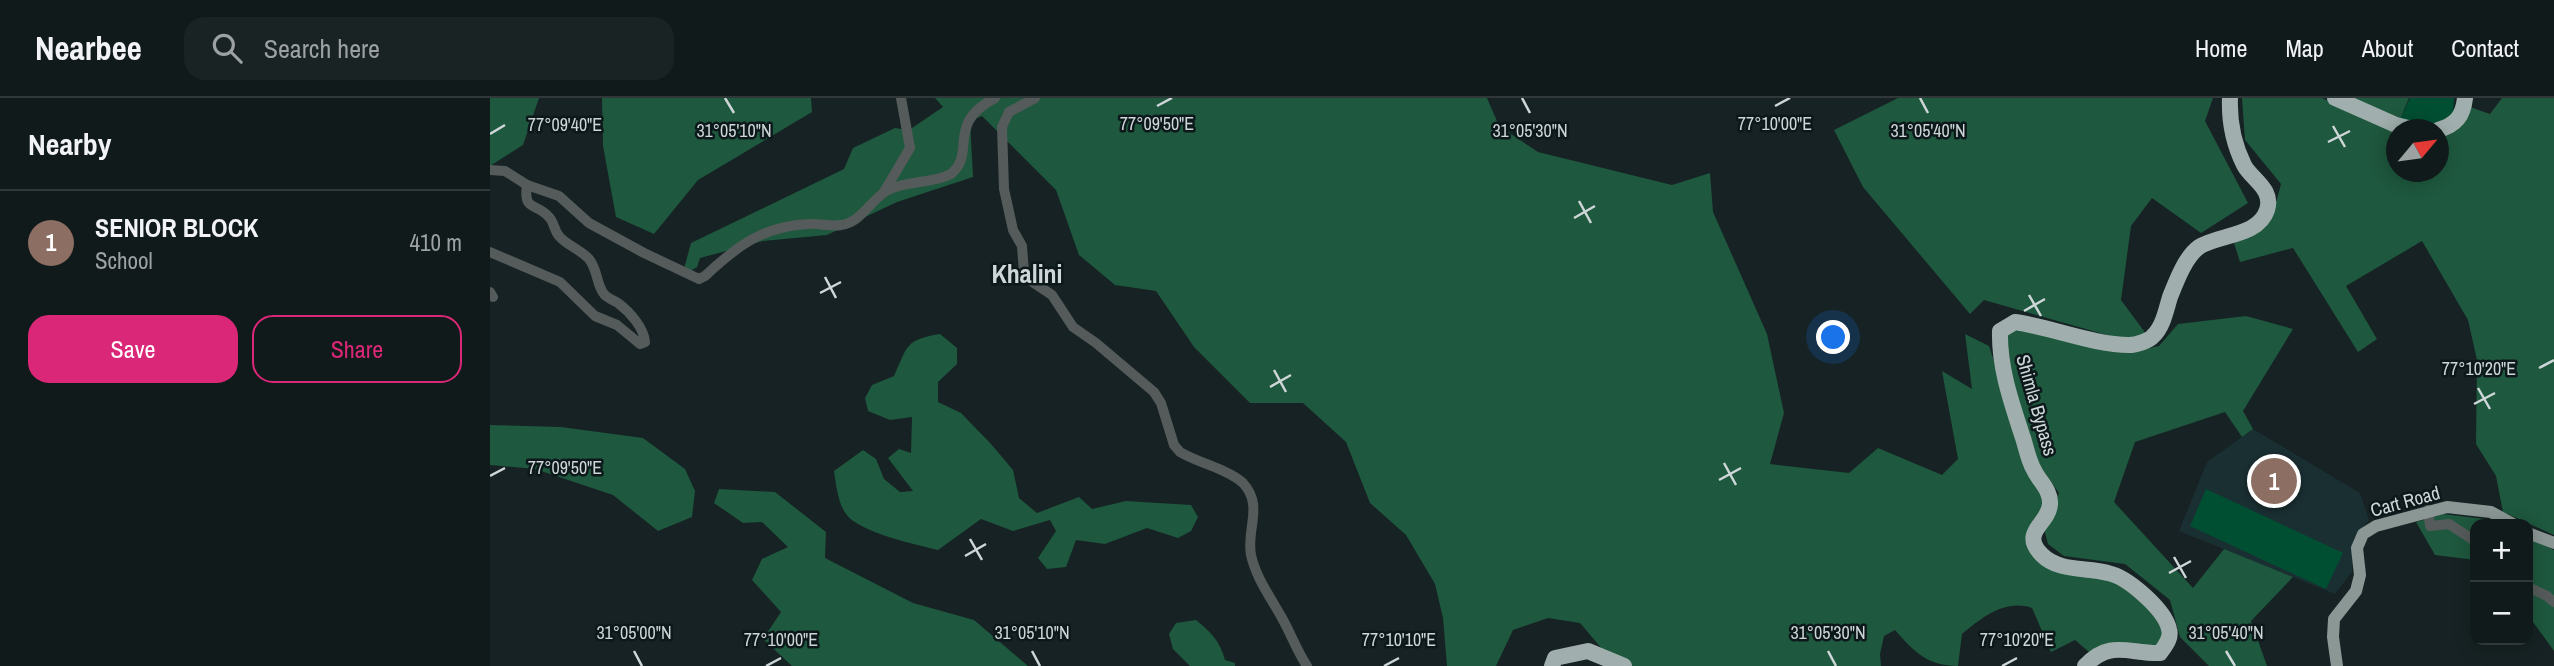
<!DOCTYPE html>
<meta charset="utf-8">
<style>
body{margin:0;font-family:"Archivo Narrow",sans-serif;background:#192323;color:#f1f3f6}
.controls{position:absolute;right:21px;bottom:21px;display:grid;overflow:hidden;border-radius:14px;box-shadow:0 4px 18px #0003}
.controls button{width:63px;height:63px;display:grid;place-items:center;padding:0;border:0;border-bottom:2px solid #303839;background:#101a1a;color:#f1f3f6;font:35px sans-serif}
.compass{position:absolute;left:1896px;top:21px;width:63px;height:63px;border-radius:50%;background:#101a1a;box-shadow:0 4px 18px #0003;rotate:61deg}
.you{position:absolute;left:1344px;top:240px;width:24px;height:24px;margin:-18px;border:5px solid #fff;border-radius:50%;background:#1a73e8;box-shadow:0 0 0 10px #1a73e833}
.badge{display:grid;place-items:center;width:46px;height:46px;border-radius:50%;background:#db2777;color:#fff;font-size:23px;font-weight:700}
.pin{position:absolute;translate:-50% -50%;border:4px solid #fff;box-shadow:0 2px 7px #0006}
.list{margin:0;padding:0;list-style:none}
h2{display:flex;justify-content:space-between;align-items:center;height:91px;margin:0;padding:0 28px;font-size:30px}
h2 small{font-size:23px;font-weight:400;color:#9ca1a2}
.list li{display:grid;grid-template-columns:46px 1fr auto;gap:21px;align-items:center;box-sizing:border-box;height:105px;padding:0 28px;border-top:2px solid #303839}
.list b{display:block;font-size:26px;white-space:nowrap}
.list p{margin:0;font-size:23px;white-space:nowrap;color:#9ca1a2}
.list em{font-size:23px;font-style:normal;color:#9ca1a2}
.actions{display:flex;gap:14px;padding:21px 28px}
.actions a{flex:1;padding:16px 0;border:2px solid #db2777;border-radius:21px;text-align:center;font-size:24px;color:#db2777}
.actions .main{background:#db2777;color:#fff}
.icon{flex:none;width:38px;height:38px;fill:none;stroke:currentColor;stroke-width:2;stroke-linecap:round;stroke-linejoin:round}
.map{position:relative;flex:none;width:2064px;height:568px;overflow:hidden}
header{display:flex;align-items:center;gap:42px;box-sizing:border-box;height:98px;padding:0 35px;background:#101a1a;border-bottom:2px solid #303839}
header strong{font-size:33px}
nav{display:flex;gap:38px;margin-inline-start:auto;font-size:24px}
.search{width:490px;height:63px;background:#192323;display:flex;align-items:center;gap:18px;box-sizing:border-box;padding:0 24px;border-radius:21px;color:#9ca1a2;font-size:26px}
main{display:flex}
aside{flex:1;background:#101a1a}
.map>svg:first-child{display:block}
</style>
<header>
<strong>Nearbee</strong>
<div class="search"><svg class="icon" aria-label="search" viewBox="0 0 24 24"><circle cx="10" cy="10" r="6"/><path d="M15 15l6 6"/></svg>Search here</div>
<nav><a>Home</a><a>Map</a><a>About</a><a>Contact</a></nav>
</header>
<main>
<aside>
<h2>Nearby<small></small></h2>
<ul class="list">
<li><span class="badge" style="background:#8d6e63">1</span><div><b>SENIOR BLOCK</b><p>School</p></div><em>410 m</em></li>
</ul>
<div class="actions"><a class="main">Save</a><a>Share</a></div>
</aside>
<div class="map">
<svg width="2064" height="568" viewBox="0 0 2064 568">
<rect width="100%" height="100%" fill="#162223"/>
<polygon fill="#1a2f32" points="1763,331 1870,395 1879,422 1864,440 1862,474 1845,496 1689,433 1717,364"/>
<g fill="#004f33">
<polygon points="1920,0 1964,0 1963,16 1943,28 1910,22"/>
<polygon points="1716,391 1853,455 1836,491 1700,428"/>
</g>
<g fill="#1e583e">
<polygon points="0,0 49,0 33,47 0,68"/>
<polygon points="112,0 321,0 322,14 208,82 164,136 126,119 113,48"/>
<path d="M 445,0 L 997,0 L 1009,28 L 1048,54 L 1182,87 L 1220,75 L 1223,114 L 1277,236 L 1294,315 L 1280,366 L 1359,375 L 1388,350 L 1452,377 L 1468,361 L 1452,273 L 1482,291 L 1475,236 L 1499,248 L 1540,373 L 1557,407 L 1549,423 L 1551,459 L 1619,478 L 1658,507 L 1677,535 L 1668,552 L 1599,554 L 1585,542 L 1561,554 L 1542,510 C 1515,501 1493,519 1472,536 L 1468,568 C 1438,568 1424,554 1405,532 L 1394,538 L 1390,556 L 1391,568 L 1137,568 L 1113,552 L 1090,525 L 1058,520 L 1023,532 L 1006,568 L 957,568 L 953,520 L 945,486 L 916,437 L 880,405 L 856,344 L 813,305 L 760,305 L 704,249 L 666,193 L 625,187 L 589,157 L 566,92 L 492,18 L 480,23 L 483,79 L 407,104 L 337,137 L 273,143 L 210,160 L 207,169 L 192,178 L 201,145 L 354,71 L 363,50 L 405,30 L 419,32 L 453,9 Z"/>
<polygon points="1408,0 1723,0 1715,23 1758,105 1711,135 1662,100 1641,128 1631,202 1657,237 1638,243 1494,202 1480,216 1373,89 1344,32"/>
<polygon points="1752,0 1832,0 1906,33 1906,74 1948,74 1949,36 1972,28 1980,9 2000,16 2012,0 2064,0 2064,437 2013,414 2006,378 1986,346 1987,262 1978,222 1932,143 1856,188 1887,241 1868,254 1803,150 1750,164 1744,145 1783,116 1791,86 1755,42"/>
<polygon points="1862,0 1919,0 1910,22"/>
<polygon points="1756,218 1803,231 1753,313 1763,331 1752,339 1735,314 1645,344 1624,404 1703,490 1734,451 1803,479 1761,523 1777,568 1719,568 1690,539 1680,502 1635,466 1574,458 1558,446 1554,431 1569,395 1546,362 1526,300 1515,246 1518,235 1531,231 1642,254 1669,248 1688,226"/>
<path d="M 450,236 L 467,250 L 467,266 L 448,284 L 448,304 L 471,315 L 501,346 L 523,372 L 529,400 L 547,415 L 589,399 L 602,411 L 636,403 L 701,407 L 708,419 L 701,433 L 688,440 L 657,430 L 615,446 L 586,442 L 576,469 L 557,471 L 548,460 L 566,433 L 560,422 L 523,433 L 491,421 L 448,452 C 427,447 368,434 356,416 C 348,405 346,387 344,373 L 373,352 L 386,361 L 394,381 L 410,394 L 423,393 L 398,360 L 409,351 L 421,355 L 422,319 L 400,322 L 378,313 L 375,300 L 382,287 L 404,278 C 418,247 415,242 450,236 Z"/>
<polygon points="0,327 71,329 153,340 195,371 205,393 202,419 168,433 123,397 45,371 0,367"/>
<polygon points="229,391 285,394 336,434 335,460 423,505 484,522 538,568 302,568 273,541 291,514 262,482 272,461 298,449 272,424 253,425 224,405"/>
<polygon points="1953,416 1995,421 2008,426 1985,426 1985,462 1945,457 1926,424"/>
<polygon points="2038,440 2064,452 2064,553 2038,517"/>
<path d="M 706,522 C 721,534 730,543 735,562 L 745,565 L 745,568 L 700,568 L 683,551 L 679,536 L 686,525 Z"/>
</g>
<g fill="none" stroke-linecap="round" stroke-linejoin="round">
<g stroke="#555b5a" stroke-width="10">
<path d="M 545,0 L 519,14 L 512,29 L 514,91 L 523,132 L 532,148 L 534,175 L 538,181 L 562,197 L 583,229 L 606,245 L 664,294 L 671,305 L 684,347 L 690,354 C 708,365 738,371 753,385 C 774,408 756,431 761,457 C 766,480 781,500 792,520 C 801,536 807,553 817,568"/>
<path d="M 0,72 L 15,73 L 37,87 L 69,98 L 99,125 L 154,155 L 209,181 L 215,178 C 247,148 273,128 319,126 C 329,125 341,129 351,127 C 372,124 380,102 398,92 C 418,82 442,86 461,76 C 487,54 455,26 505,0"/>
<polyline points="394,94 420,50 411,0"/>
<path d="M 0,154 L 70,184 L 105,218 L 127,227 L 150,246 L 155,244 C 154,230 140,214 128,205 C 123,202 117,200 114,196 C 106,186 108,172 99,161 C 90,151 76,147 69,138 C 64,132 64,124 59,119 C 46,104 33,114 37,87"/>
<polyline points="0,194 3,199"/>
<polyline points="1938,412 1940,428 1959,426 1985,443"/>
<polyline points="2038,489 2057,498 2064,504"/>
</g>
<g stroke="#8b9795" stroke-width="12">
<polyline points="2038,435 2064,445"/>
<polyline points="1847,568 1843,539 1844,521 1866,493 1870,477 1867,450 1873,436 1886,428 1957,409 2001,414 2023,426"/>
</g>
<g stroke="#a0afad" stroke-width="16">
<polyline points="1845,0 1906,27 1927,32"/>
<path d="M 1948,32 C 1966,27 1973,18 1975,0"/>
<polyline points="1062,568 1065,560 1098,553 1134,568"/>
<path d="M 1595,568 C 1620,541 1639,556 1670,555 C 1675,548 1682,540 1679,531 C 1675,512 1638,479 1618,475 C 1597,469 1569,474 1552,457 C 1529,434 1559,426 1560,406 C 1561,392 1549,383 1544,372 C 1538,362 1536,348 1532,337 C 1521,303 1509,269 1510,233 L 1525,224 C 1560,229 1605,247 1639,247 C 1646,247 1659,243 1663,238 C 1673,229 1676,212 1680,199 C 1686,184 1695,159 1709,149 C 1729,136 1768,139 1777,112 C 1784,91 1761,81 1754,67 C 1743,45 1739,24 1740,0"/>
</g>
</g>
<path fill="none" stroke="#ced6d7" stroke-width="2.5" d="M 235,0 L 244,15M 1032,0 L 1040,15M 1430,0 L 1438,15M 667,8 L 682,0M 1285,8 L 1300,0M 1843,28 L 1855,49M 0,36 L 15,27M 1838,44 L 1860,33M 1089,103 L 1101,125M 1084,120 L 1105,108M 335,179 L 346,200M 330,195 L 351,184M 1539,197 L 1551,218M 1534,213 L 1555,201M 2049,270 L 2064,262M 784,272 L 796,294M 780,289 L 801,277M 1988,290 L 2000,311M 1984,306 L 2005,295M 1234,365 L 1246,387M 0,378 L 15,370M 1229,382 L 1251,370M 480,441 L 492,462M 475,458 L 496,446M 1684,459 L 1696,480M 1679,475 L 1701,463M 144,553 L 152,568M 542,553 L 550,568M 1338,553 L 1346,568M 1736,553 L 1745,568M 276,568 L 291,560M 894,568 L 909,560M 1512,568 L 1527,560"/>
<g text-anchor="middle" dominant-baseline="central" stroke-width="5" stroke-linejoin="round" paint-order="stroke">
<g font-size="19" fill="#ced6d7" stroke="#0c181a">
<text transform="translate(1547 307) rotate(74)">Shimla Bypass</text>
<text transform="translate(1915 403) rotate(-15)">Cart Road</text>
</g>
<g font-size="26" font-weight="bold" fill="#ced6d7" stroke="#0c181a">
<text x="537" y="175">Khalini</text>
</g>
</g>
<g font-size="18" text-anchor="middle" fill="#ced6d7" stroke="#0c181a" stroke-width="5" stroke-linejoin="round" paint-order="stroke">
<text x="667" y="32">77°09'50"E</text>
<text x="1285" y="32">77°10'00"E</text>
<text x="75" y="33">77°09'40"E</text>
<text x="244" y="39">31°05'10"N</text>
<text x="1040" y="39">31°05'30"N</text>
<text x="1438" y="39">31°05'40"N</text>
<text x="1989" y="277">77°10'20"E</text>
<text x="75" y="376">77°09'50"E</text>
<text x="144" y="541">31°05'00"N</text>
<text x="542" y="541">31°05'10"N</text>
<text x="1338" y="541">31°05'30"N</text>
<text x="1736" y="541">31°05'40"N</text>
<text x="291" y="548">77°10'00"E</text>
<text x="909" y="548">77°10'10"E</text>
<text x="1527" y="548">77°10'20"E</text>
</g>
</svg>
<div class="controls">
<button>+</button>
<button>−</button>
</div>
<svg class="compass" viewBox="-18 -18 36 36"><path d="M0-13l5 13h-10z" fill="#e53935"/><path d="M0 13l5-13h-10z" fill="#9ca1a2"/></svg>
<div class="you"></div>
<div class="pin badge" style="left:1784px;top:383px;background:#8d6e63">1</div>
</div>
</main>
